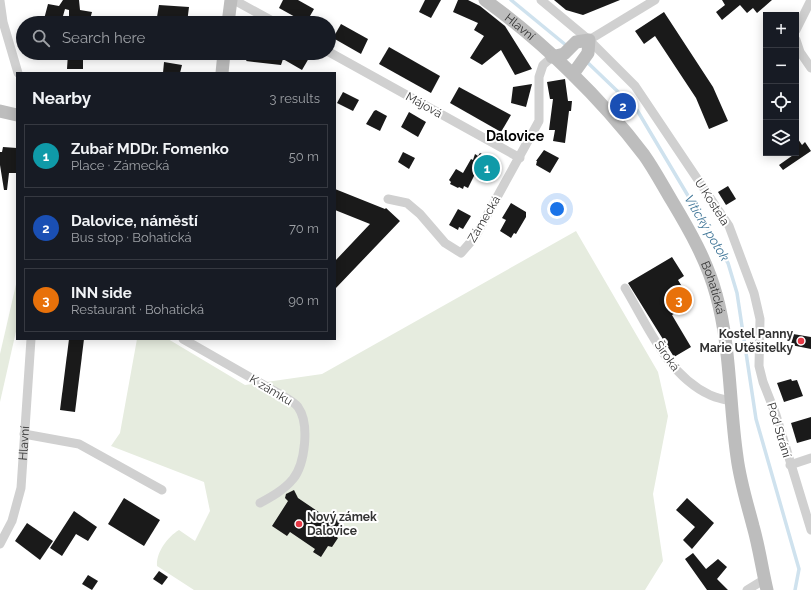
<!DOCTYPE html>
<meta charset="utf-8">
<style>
body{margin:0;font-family:Raleway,sans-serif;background:#242831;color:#f1f3f6}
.controls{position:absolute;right:12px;top:12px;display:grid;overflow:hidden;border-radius:0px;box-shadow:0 2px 10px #0003}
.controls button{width:36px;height:36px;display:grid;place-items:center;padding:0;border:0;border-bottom:1px solid #363941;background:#171b24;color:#f1f3f6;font:20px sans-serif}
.you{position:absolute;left:557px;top:209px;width:14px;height:14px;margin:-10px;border:3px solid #fff;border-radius:50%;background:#1a73e8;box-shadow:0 0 0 6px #1a73e833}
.badge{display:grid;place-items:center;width:26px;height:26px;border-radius:50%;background:#db2777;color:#fff;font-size:13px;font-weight:700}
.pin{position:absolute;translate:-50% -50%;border:2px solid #fff;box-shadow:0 1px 4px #0006}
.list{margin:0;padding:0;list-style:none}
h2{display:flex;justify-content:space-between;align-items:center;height:52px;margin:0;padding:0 16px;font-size:17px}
h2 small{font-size:13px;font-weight:400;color:#9ea1a6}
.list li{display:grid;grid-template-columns:26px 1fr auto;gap:12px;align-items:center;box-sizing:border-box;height:64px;margin:0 8px 8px;padding:0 8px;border:1px solid #363941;border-radius:0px}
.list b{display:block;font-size:15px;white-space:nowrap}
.list p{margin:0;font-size:13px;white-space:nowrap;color:#9ea1a6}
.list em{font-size:13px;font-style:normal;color:#9ea1a6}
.icon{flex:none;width:22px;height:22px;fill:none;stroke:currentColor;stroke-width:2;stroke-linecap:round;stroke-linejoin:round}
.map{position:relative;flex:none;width:811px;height:590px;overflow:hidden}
.search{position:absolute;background:#171b24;box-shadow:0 2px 10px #0003;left:16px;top:16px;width:320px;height:44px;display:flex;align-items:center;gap:10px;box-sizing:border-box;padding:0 14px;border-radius:22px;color:#9ea1a6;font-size:15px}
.panel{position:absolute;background:#171b24;box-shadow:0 2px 10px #0003;left:16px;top:72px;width:320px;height:268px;border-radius:0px}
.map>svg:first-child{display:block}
</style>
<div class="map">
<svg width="811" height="590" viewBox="0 0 811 590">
<rect width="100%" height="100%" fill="#fff"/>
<g fill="#e6ecdf">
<path d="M 576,231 L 658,372 L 668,416 L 653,494 L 663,561 L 645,590 L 194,590 L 157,566 C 156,553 167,537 179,530 L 195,541 L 210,511 L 204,482 L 111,446 L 120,433 L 137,339 L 168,339 L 245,385 L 322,374 Z"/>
<polygon points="17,280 17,327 0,402 0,354"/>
</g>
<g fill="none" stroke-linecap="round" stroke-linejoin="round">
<g stroke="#cfe2ee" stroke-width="3.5">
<polyline points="511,0 567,46"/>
<polyline points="586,61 637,110 728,263 737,293 756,419 799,569 795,590"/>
</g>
</g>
<g fill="#1a1a1a">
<polygon points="63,0 79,0 80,10 92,12 89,23 69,23 69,10 65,9 61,23 43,23 48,4 59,6"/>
<polygon points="283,0 298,0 314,9 306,23 279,8"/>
<polygon points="425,0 441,0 431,18 419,12"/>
<polygon points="458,0 468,0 480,6 505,26 532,69 515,75 501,50 482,65 470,58 484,36 474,30 478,23 453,12"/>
<polygon points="554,0 620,0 583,15 566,10"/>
<polygon points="722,0 772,0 757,13 753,8 747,13 740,5 722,20 716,12 725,5"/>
<polygon points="159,5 189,7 187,23 156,23"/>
<polygon points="664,12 713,87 728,121 709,129 696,98 655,36 644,44 635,31"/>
<polygon points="341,24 368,39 361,54 333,38"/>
<polygon points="389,47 440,76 431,93 379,64"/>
<polygon points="68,53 83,53 83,69 67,69"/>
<polygon points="251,53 300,53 309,58 302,70 283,59 281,65 246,61"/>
<polygon points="164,62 182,65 180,73 163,73"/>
<polygon points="565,79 568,101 572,101 571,111 569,111 565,143 553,141 555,130 549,130 553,99 550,99 547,82"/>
<polygon points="532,84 526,107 511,103 513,87"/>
<polygon points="459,87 511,115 501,132 450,103"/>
<polygon points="343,92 359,100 353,111 337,103"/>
<polygon points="376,110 387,116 380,131 366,124 374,111"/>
<polygon points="409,112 426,122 418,137 401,127"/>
<polygon points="796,136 802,145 805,142 811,151 783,170 779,165 796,153"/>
<polygon points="3,147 17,148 17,173 9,173 7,190 4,190 0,165 0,152 2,152"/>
<polygon points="544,150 559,158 550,173 536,165 537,161 536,161"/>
<polygon points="403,152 415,158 409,169 398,162"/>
<polygon points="480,153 500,163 492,177 489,180 476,172 468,188 464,186 463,189 459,187 458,188 450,184 451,182 449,180 456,169 463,173 471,159 473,160 475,154 478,156"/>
<polygon points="728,186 736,199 726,205 718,192"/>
<polygon points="335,189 385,209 386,208 400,221 335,289 335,261 370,224 335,210"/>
<polygon points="511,203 526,212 526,217 516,234 514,233 511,238 500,231 506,220 502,218"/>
<polygon points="458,209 471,216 463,229 459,227 458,230 449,225"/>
<polygon points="672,257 684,276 678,280 692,303 672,315 691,347 674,357 628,283"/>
<polygon points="793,334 811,337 811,349 791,345"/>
<polygon points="69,339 84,339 75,412 60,410"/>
<polygon points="791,379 792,381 797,380 803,396 784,402 777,383"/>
<polygon points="811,417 811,439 797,443 791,423"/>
<polygon points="294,490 298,498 332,521 335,519 339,520 341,524 333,534 338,538 332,547 328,546 321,557 313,552 315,549 290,532 287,536 272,526 288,501 285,498 286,494"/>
<polygon points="124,498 160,520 144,546 108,524"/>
<polygon points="687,498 714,523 692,549 683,540 695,527 676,510"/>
<polygon points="74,511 97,527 88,541 76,534 62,556 50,548"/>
<polygon points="27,523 53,541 40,560 15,541"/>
<polygon points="693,553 706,569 718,559 727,567 717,579 728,590 707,590 685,559"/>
<polygon points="159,571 168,577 162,585 153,579"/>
<polygon points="88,575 98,581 92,590 82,584"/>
</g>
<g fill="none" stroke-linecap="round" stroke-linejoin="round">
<g stroke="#d0d0d0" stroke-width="9">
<polyline points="234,0 276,23"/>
<polyline points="541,0 589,40 635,86 729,226 754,293 760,319 759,366 763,382 776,415 811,530"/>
<polyline points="0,1 3,22 18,73"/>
<polyline points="796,30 811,0"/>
<polyline points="589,40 655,0"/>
<polyline points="796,40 800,52 811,68"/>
<polyline points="329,52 520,158"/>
<polyline points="388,199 407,203 420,214 445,243 461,253 475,237 539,121 539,77 543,65 552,57"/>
<path d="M 625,288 C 648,326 667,375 710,395 C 716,398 724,399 730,401"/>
<path d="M 183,339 L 283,396 C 288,399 295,403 298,407 C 310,424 305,464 293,479 C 284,490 271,497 260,503"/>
<polyline points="24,434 79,444 162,490"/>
<polyline points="790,465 811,458"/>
<path id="s1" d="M 0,544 L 12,521 L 21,488 L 31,339"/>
<polyline points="747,590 765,579"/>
</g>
<g stroke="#bdbdbd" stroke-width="13">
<path id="s2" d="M 485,0 C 542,41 601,98 644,155 C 654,169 663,186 672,201 C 690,231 707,261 716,294 C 731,347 729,403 737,457 C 740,481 747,503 753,526 C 759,547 762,569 767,590"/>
<polyline points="228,23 231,0"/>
<polyline points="552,57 564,54 576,42 589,40 588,53 573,74"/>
<polyline points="222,73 224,53"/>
<polyline points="0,111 17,115"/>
</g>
</g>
<g fill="#e63946" stroke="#fff" stroke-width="1.5">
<circle cx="801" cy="341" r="4"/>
<circle cx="299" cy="524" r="4"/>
</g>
<g text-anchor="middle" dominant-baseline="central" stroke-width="4" stroke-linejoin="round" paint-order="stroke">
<g font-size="12" fill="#333" stroke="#fff">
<text stroke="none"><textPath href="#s2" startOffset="44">Hlavní</textPath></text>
<text transform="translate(424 105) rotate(29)">Májová</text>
<text transform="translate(712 202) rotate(57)">U Kostela</text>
<text transform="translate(484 219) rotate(-59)">Zámecká</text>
<text stroke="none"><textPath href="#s2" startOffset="373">Bohatická</textPath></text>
<text transform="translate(667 356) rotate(55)">Široká</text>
<text transform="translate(271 390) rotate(31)">K zámku</text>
<text transform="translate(779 430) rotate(73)">Pod Strání</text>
<text stroke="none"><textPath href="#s1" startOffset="105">Hlavní</textPath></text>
</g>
<g font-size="12" font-weight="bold" fill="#333" stroke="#fff" text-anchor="end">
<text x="793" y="334">Kostel Panny<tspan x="793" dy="14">Marie Utěšitelky</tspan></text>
<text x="307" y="517" text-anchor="start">Nový zámek<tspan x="307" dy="14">Dalovice</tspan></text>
</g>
<g font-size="13" font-style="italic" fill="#3f7597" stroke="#fff">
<text transform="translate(707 228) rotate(59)">Vitický potok</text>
</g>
<g font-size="14" font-weight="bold" fill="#000" stroke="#fff">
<text x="515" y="136">Dalovice</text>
</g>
</g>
</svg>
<div class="controls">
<button>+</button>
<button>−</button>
<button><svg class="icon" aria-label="locate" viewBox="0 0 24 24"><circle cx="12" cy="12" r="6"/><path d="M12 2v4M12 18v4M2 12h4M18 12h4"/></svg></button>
<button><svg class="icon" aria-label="layers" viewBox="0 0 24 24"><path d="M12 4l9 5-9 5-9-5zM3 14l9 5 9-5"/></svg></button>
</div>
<div class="you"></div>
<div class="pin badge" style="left:487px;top:168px;background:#0f9aa8">1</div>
<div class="pin badge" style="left:623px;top:106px;background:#1a4fb4">2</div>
<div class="pin badge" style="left:679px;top:300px;background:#e8710a">3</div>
<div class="search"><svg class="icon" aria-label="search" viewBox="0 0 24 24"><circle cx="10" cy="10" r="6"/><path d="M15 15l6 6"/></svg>Search here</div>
<section class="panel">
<h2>Nearby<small>3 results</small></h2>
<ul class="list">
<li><span class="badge" style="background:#0f9aa8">1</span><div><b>Zubař MDDr. Fomenko</b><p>Place · Zámecká</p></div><em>50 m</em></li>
<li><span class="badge" style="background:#1a4fb4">2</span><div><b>Dalovice, náměstí</b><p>Bus stop · Bohatická</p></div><em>70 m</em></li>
<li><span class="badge" style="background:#e8710a">3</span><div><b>INN side</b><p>Restaurant · Bohatická</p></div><em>90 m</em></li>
</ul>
</section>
</div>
